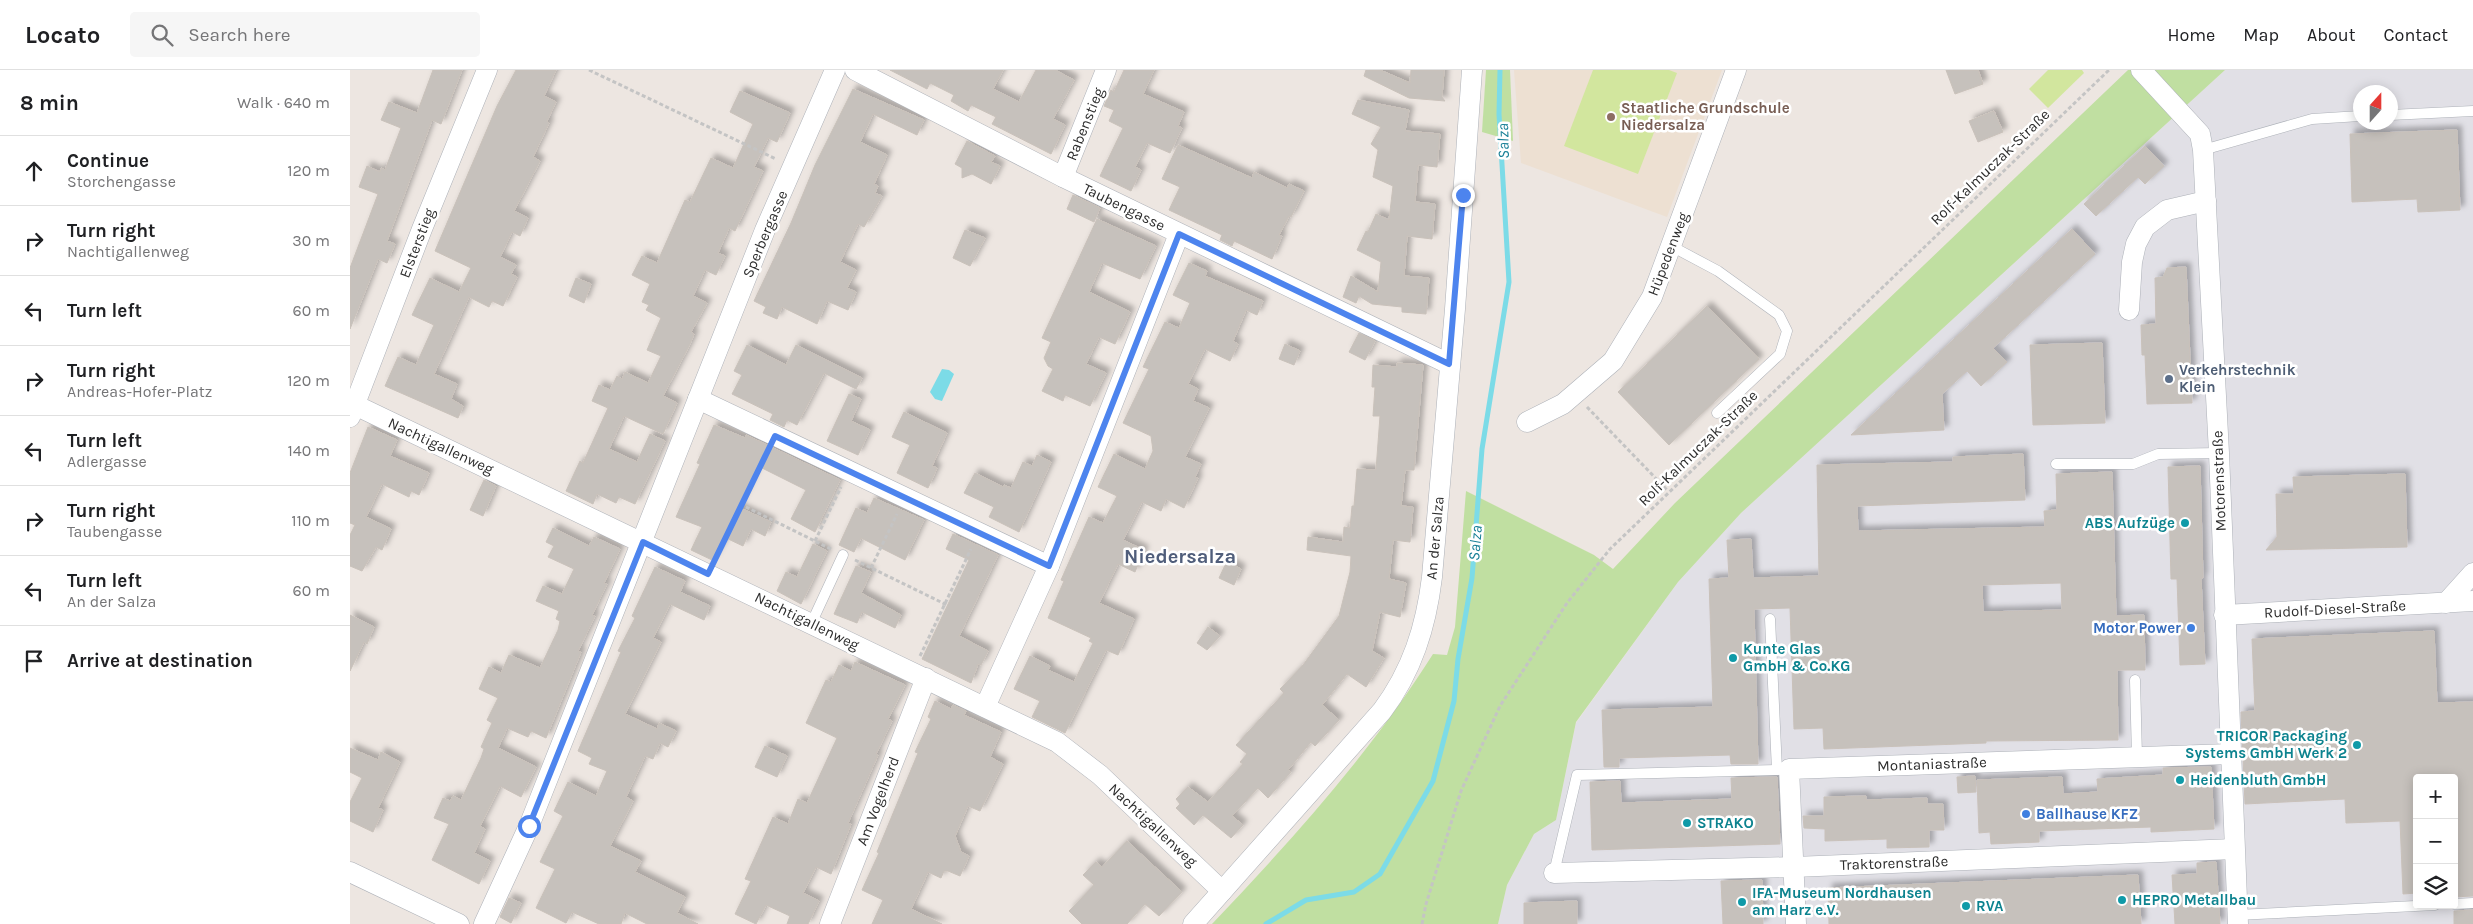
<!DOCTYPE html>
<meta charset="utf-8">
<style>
body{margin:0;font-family:Karla,sans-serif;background:#f6f6f6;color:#202124}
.controls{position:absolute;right:15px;bottom:15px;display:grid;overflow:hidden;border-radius:5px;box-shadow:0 2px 12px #0003}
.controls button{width:45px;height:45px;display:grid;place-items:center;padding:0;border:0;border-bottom:1px solid #e0e0e0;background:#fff;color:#202124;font:25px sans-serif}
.compass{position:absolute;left:2003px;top:15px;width:45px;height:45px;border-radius:50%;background:#fff;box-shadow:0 2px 12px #0003;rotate:21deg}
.stop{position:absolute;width:15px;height:15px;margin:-11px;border:4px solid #4d84ee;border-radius:50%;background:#fff}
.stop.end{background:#4d84ee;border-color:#fff;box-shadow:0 1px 5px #0008}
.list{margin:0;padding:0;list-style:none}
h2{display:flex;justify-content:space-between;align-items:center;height:65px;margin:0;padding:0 20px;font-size:21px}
h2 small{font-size:16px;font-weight:400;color:#757577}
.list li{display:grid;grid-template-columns:32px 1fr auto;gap:15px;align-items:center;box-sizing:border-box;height:70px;padding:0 20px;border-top:1px solid #e0e0e0}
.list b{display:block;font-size:19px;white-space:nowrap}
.list p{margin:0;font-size:16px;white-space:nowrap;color:#757577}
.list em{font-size:16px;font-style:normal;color:#757577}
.icon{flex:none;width:28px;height:28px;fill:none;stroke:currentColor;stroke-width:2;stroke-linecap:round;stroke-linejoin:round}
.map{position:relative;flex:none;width:2123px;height:854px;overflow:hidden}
header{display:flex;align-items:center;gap:30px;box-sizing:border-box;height:70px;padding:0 25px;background:#fff;border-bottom:1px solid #e0e0e0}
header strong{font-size:24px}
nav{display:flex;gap:28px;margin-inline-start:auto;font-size:18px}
.search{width:350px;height:45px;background:#f6f6f6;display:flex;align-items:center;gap:12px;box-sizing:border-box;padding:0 18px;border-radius:5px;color:#757577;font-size:19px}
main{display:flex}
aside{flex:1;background:#fff}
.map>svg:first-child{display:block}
</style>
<header>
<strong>Locato</strong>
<div class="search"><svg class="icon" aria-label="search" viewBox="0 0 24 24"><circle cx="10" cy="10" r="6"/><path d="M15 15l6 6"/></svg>Search here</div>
<nav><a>Home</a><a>Map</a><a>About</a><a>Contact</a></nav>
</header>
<main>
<aside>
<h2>8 min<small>Walk · 640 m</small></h2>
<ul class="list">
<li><svg class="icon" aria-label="ahead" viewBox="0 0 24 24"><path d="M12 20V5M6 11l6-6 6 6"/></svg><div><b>Continue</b><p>Storchengasse</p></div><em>120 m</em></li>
<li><svg class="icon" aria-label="right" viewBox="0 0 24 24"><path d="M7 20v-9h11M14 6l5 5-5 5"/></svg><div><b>Turn right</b><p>Nachtigallenweg</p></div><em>30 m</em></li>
<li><svg class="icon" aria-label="left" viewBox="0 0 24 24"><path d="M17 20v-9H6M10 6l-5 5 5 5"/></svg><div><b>Turn left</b></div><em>60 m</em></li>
<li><svg class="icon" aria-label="right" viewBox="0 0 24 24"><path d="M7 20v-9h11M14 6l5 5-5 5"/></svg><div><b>Turn right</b><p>Andreas-Hofer-Platz</p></div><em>120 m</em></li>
<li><svg class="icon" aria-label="left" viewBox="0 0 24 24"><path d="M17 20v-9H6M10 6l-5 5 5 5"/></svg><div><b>Turn left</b><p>Adlergasse</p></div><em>140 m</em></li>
<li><svg class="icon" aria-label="right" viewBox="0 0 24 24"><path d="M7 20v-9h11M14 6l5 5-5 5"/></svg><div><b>Turn right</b><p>Taubengasse</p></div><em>110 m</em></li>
<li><svg class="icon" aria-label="left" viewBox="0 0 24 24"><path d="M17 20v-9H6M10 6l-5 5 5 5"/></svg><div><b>Turn left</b><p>An der Salza</p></div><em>60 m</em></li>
<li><svg class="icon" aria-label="arrive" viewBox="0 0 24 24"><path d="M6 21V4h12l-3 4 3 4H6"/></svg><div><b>Arrive at destination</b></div></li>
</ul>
</aside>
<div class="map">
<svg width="2123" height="854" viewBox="0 0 2123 854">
<defs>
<filter id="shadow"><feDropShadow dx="4.5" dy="-4.5" stdDeviation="2.5" flood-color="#0004"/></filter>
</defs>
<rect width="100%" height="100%" fill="#ede6e1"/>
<path fill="#e1e0e6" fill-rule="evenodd" d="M 1875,0 L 2123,0 L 2123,854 L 1148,854 L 1157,815 L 1184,764 L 1206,750 L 1226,653 L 1328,512 L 1391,443 ZM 2010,22 L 2040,22 L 2040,52 L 2010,52 ZM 2067,708 L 2104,708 L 2104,835 L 2067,835 Z"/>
<polygon fill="#ede0d2" points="1164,0 1372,0 1317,147 1171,93"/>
<g fill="#c0dfa1">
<polygon points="1136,0 1160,0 1163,71 1132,62"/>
<path d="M 1778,0 L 1875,0 L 1391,443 L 1328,512 L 1226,652 L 1206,750 L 1184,764 L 1157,815 L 1148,854 L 862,854 C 941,771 1022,681 1083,584 L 1097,585 L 1105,557 L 1116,421 L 1244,485 L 1263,499 L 1325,433 Z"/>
</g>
<g fill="#d2e69e">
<polygon points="1243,0 1319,0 1327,3 1288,104 1214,76"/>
<polygon points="1698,0 1732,0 1734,3 1698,38 1679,19"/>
</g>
<polygon fill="#7cdbe7" points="592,299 599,300 604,304 592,331 585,329 580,322"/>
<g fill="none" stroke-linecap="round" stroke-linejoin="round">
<polyline stroke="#7cdbe7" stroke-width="5" points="916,854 956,830 1004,822 1030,804 1083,711 1104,631 1108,589 1122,508 1132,379 1159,212 1149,44 1150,0"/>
</g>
<g fill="#c6c1bc" stroke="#c9c1ba" fill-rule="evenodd" filter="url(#shadow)">
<polygon points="83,0 112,0 91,54 82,50 37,171 45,174 37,193 28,189 0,259 0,198 28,124 9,117 17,96 30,102 31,98 35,100 51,58 31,50 39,32 67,43"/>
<polygon points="166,0 206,0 194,26 206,32 197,51 199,53 183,87 190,91 164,141 178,148 170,166 162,162 150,187 166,195 161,204 167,207 153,236 142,231 139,237 119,227 84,304 107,314 101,329 113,336 108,348 35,316 48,287 66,295 84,255 62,245 80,208 109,222 121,198 85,181 147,36"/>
<polygon points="540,0 653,0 643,19 669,32 686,0 705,0 724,10 703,49 715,55 701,84 642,54 646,47 621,35 618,41 601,31 604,25 580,13 577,19"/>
<polygon points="774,0 804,0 793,24 834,42 828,56 832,58 820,83 797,73 785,97 791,100 781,121 750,106 773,58 759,51 764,40 754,36 761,20 764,22"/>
<polygon points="1016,0 1030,0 1060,13 1061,0 1094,0 1092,27 1095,31 1059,28 1014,6"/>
<polygon points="1596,0 1628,0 1633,14 1605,24"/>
<polygon points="503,19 574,50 567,65 523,44 510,72 537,85 524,114 528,116 525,123 532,126 514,157 508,154 490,192 506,200 497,218 506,222 498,240 477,231 467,254 432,237 427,249 413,243 416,237 404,231 441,153 465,95"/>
<polygon points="390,21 440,43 427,72 418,68 404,97 413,101 385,161 379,158 368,183 375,186 366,205 355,200 343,226 357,233 341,262 344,264 340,274 313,326 327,333 313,364 274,346 259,379 287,392 300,364 315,371 285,434 269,427 266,433 247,424 243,434 216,421 230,391 233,393 258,338 242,331 249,315 260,320 267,306 272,309 275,302 298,313 311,286 297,280 311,248 296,240 299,235 292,232 300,214 282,205 292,186 307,193 335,130 340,132 361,88 383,98 403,54 380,42"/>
<polygon points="1008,30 1059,40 1055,61 1090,64 1087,97 1068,95 1065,132 1085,134 1082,169 1057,166 1054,206 1079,208 1076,244 1052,242 1052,237 1022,234 1009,226 1006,233 993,227 1001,206 1028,222 1031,192 1007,180 1016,161 1018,162 1026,144 1039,150 1043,116 1023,107 1028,80 1021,74 1031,57 1002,44"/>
<polygon points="1644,41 1653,62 1628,72 1619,51"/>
<polygon points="2107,60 2110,140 2068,142 2067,129 2002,132 2000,64"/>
<polygon points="617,71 645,86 641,92 650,96 641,114 622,104 612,108 612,98 605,94"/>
<polygon points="828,75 902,108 904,102 937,118 939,114 954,121 941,147 939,146 929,165 932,166 922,189 884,171 882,176 870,170 872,165 819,140 830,117 812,109"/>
<polygon points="1795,76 1814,96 1795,114 1788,107 1746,146 1734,134"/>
<polygon points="723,125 750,138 744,152 717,139"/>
<polygon points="747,149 806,176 790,209 752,193 739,222 780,242 765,274 749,267 736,294 756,303 740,336 715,325 713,331 692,321 703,299 698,296 694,288 701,272 692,268"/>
<polygon points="1722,159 1745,184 1643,278 1657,292 1631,316 1617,301 1592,324 1594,360 1501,365"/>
<polygon points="615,160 635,168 620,196 603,188"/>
<polygon points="839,193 857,201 855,206 913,231 907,245 896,240 883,271 888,274 880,291 855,279 838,314 848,319 843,331 859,338 835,387 851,394 845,407 848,408 834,438 816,429 811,441 792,432 773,470 794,480 785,502 768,494 749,533 784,549 768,585 756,580 715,663 682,647 690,631 664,619 680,586 700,596 698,600 724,612 743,573 739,571 741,568 698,548 714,511 711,510 739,447 753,453 767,426 748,417 764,384 795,399 803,381 801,366 773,353 799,299 793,297 815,252 829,258 840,233 823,225"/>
<polygon points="1836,197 1842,333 1797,334 1795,285 1792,285 1791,255 1806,254 1805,208 1813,207 1817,198"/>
<polygon points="226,208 241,214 234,233 219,226"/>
<polygon points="1357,236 1409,289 1319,375 1268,322"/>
<polygon points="1009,263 1025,271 1015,290 999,282"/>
<polygon points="1752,273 1755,353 1683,355 1680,275"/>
<polygon points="935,274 950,281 944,295 929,289"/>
<polygon points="397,275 436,295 446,275 512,308 506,319 474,303 447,355 437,350 434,357 420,350 423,344 382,324 392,305 384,301"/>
<polygon points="1047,293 1073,295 1064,400 1055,400 1051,436 1063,437 1060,472 1043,470 1039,509 1056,513 1050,547 1030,542 1022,581 1034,588 1016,617 997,604 972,635 989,650 965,676 961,672 938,700 941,702 918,728 908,718 882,746 893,755 881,768 853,745 844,755 826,738 830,734 826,729 838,717 858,732 893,694 890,692 897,684 886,675 934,623 930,619 953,595 989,546 1000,502 1001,486 957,480 958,467 993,472 994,457 1000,458 1002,436 1004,436 1007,399 1026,400 1030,346 1023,346 1025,317 1022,317 1023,295 1047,297"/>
<polygon points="499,324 511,329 501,351 520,360 508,385 477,371"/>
<polygon points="554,342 597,363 582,396 587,398 578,418 547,403 560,375 542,367"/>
<polygon points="364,355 395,368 396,365 490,410 465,462 441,449 456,420 408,396 388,437 421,452 415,466 401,459 393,476 376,468 362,490 341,480 352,457 326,447 350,394 347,393"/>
<polygon points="18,357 47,370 40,386 79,403 69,425 61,421 59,427 32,414 16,447 41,459 32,480 26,477 12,501 0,496 0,465 5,455 0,453 0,403"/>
<path d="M 1673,384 L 1675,430 L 1507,436 L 1508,461 L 1695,457 L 1694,441 L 1707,440 L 1706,404 L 1762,402 L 1766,546 L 1794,545 L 1795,600 L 1767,600 L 1768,670 L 1636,671 L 1636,673 L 1474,679 L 1473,658 L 1444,659 L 1440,538 L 1404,539 L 1408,694 L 1381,694 L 1380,685 L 1269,688 L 1269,697 L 1254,697 L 1252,640 L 1363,637 L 1359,509 L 1379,508 L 1377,470 L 1401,469 L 1403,508 L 1469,506 L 1467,395 L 1603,392 L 1603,387 ZM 1711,513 L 1712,540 L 1633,542 L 1632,515 Z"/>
<polygon points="687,385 701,392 669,462 639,447 644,437 614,423 625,403 653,417 654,415 661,418 673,392 682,396"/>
<polygon points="1850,396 1853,508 1851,508 1855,594 1830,595 1827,509 1821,509 1818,397"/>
<polygon points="2055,404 2057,477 1916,480 1927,467 1926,424 1944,424 1943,407"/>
<polygon points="134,410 146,416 133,446 120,440"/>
<polygon points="524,428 574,450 555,490 511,468 504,482 489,475 506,438 517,443"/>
<polygon points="203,458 239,476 244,467 270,479 254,513 257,514 242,545 245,546 228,581 231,582 196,668 181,661 178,667 157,658 148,678 186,697 171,727 150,716 130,756 135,759 124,783 140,791 129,814 82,790 99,754 84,748 93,728 100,731 103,726 111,730 131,688 134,679 131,677 142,653 137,650 148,628 129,619 139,597 151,603 159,585 190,598 208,560 210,551 206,549 209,541 186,531 193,516 212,524 224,499 198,487 204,476 196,472"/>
<polygon points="603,464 648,485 609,566 638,581 631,595 628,594 621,613 572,589 619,490 596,479"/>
<polygon points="463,474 477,481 451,534 427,521 436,502 447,507"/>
<polygon points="877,491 891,499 884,515 869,508"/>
<polygon points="506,496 521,502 511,523 551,545 545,558 512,542 507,553 484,544"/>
<polygon points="305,497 335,511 330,522 360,536 354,550 320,534 303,568 311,572 275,644 307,659 309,653 326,661 318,677 310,673 303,689 295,686 276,727 283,731 260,776 291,791 285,802 335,827 327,843 348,854 297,854 275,843 271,854 249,854 222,842 216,853 186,838 205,799 190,792 213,746 204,741 218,712 246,726 257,701 239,694 242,688 228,681 271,582 268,581 285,548 282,546"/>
<polygon points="0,545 24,557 17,574 14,572 0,601"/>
<polygon points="858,557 870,566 857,580 847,573"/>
<polygon points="2084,561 2087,633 2123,632 2123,826 2104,827 2104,708 2067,708 2067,823 2053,824 2050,751 1996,753 1995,729 1895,734 1891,642 1905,641 1902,569"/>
<polygon points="505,592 555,615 538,649 542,651 526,684 528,685 498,753 501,754 481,804 466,797 453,823 469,831 458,854 437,854 440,846 416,835 406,854 385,844 401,811 395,809 423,747 438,754 448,729 457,733 487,668 456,653 476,610 481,612 489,595 501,601"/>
<polygon points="585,631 601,639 603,635 616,641 614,645 651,662 640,687 653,694 630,741 618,736 605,766 611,782 619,786 610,806 598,801 594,801 591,808 578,802 561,839 592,854 522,854 533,830 512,820 529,783 527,782 568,683 565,682 581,649 578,647"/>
<polygon points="415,676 437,686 427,707 405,697"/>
<polygon points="0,678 28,690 31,682 50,692 28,738 33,740 23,762 0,751 0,732 12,708 0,702"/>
<polygon points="1861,697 1864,759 1801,762 1801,757 1689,761 1689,772 1641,774 1640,762 1629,763 1627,710 1712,707 1713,724 1748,722 1747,709 1813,705 1813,698"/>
<polygon points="1625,706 1626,722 1608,723 1607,707"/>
<polygon points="1427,707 1430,774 1242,780 1240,712 1270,711 1271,733 1382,729 1381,708"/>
<polygon points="1516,726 1516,730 1577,728 1577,734 1593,734 1594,760 1579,760 1579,777 1537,778 1537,769 1475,771 1475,759 1454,758 1453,746 1474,746 1474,727"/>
<polygon points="777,771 832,822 809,846 795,834 777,854 732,854 719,841 744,815 733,805 746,792 752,797"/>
<polygon points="1866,792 1870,854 1825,854 1822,805 1847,804 1847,793"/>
<polygon points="1788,805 1791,854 1479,854 1478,818"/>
<polygon points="1412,810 1413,854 1373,854 1371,811"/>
<polygon points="159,828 171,833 161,853 150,847"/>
<polygon points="1227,831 1227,854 1174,854 1174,833"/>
<polygon points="2123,840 2123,854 2104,854 2104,841"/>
</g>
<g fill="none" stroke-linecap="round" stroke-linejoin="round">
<g stroke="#adb1b8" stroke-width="11">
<g id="service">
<polyline points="2040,45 2123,41"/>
<polyline points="1853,80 1962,49 2010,46"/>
<polyline points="1321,176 1368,201 1429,245 1437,261 1430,284 1367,343"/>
<polyline points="1706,394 1783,394 1808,384 1869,383"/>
<polyline points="1420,549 1427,700 1433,699"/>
<polyline points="461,554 493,485"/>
<polyline points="1785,610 1787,687"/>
<polyline points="1204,803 1227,705 1427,700"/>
<polyline points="2104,834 2123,833"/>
<polyline points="1887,845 2085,835"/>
</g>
</g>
<g stroke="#adb1b8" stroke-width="21">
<g id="minor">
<polyline points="505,0 713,107 1099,294"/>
<polyline points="1791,0 1850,64 1853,80 1869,383 1888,854"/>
<polyline points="713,107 756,0"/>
<polyline points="1779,240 1782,192 1786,174 1795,157 1817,140 1856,131"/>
<polyline points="348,329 699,496"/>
<polyline points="5,335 707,672 750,705 872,821"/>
<polyline points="0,347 72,159 137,0"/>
<polyline points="1177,352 1213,334 1263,291 1302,227 1386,0"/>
<polyline points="2096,533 2123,503"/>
<polyline points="1874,545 2123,531"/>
<polyline points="635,637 699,496 829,164"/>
<polyline points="0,802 109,854"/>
<polyline points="1204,803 1444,797 1884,779"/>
<polyline points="134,854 179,756 415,160 485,0"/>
<polyline points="480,854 576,608"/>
<path d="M 843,854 L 1032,641 C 1062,601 1076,557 1082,507 L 1105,239 L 1122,0"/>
<polyline points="1446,854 1439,699 1880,684"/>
</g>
</g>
<g stroke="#c4c4c4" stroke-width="3" stroke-dasharray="4 2.5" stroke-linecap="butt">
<polyline points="239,0 426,89"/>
<polyline points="1237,337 1318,421"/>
<polyline points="390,434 481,479"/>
<polyline points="465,471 491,417"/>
<polyline points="365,489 417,382"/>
<polyline points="505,490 597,535"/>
<polyline points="521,498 547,444"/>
<polyline points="570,586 621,479"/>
<polyline points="1072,854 1076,834 1111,721 1150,636 1217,533 1260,479 1759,0"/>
</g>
<use href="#service" stroke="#fff" stroke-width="10"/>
<use href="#minor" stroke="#fff" stroke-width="20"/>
</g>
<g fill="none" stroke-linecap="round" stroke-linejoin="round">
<polyline stroke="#4d84ee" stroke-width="6" points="179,756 293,472 358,504 425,366 699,496 829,164 1099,294 1113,125"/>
</g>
<circle fill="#8d6e63" stroke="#fff" stroke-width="2" cx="1261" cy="47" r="5"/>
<circle fill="#5c6f8a" stroke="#fff" stroke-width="2" cx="1819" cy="309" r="5"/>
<g fill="#0f9aa8" stroke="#fff" stroke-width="2">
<circle cx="1835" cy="453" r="5"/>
<circle cx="1383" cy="588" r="5"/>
<circle cx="2007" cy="675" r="5"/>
<circle cx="1830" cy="710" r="5"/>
<circle cx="1337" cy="753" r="5"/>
<circle cx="1772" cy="830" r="5"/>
<circle cx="1392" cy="832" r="5"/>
<circle cx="1616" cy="836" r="5"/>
</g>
<g fill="#3f7fe0" stroke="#fff" stroke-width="2">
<circle cx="1841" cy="558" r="5"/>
<circle cx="1676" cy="744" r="5"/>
</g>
<g text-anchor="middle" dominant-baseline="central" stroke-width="5" stroke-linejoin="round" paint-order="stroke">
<g font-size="15" font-weight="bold" fill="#785e54" stroke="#fff" text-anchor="start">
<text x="1271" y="38">Staatliche Grundschule<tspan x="1271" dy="17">Niedersalza</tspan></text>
</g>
<g font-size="15" fill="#2d2d2d" stroke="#fff">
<text transform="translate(735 54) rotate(-68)">Rabenstieg</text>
<text transform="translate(1640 97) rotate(-44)">Rolf-Kalmuczak-Straße</text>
<text transform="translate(774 137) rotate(26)">Taubengasse</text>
<text transform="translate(415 164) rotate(-67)">Sperbergasse</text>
<text transform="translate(67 173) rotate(-69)">Elsterstieg</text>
<text transform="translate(1318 184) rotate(-69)">Hüpedenweg</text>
<text transform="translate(91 376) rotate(25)">Nachtigallenweg</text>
<text transform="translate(1348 378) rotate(-44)">Rolf-Kalmuczak-Straße</text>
<text transform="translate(1869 411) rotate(-92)">Motorenstraße</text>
<text transform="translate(1085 468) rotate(-85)">An der Salza</text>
<text transform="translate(1985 539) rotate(-3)">Rudolf-Diesel-Straße</text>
<text transform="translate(457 551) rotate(26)">Nachtigallenweg</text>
<text transform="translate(1582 694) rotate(-2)">Montaniastraße</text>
<text transform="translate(528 731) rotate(-69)">Am Vogelherd</text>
<text transform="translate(803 755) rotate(43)">Nachtigallenweg</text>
<text transform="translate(1544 793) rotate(-2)">Traktorenstraße</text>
</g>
<g font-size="15" font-weight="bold" fill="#4e5e75" stroke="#fff" text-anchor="start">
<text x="1829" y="300">Verkehrstechnik<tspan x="1829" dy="17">Klein</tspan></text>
</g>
<g font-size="15" font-weight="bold" fill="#0d838f" stroke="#fff" text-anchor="start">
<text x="1825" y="453" text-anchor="end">ABS Aufzüge</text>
<text x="1393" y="579">Kunte Glas<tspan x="1393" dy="17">GmbH &amp; Co.KG</tspan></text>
<text x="1997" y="666" text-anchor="end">TRICOR Packaging<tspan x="1997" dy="17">Systems GmbH Werk 2</tspan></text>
<text x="1840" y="710">Heidenbluth GmbH</text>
<text x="1347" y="753">STRAKO</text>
<text x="1402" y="823">IFA-Museum Nordhausen<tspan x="1402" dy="17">am Harz e.V.</tspan></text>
<text x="1782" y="830">HEPRO Metallbau</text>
<text x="1626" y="836">RVA</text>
</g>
<g font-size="15" font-weight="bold" fill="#366cbe" stroke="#fff" text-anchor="end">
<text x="1831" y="558">Motor Power</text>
<text x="1686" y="744" text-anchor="start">Ballhause KFZ</text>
</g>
<g font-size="16" font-style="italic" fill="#177f96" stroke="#fff">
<text transform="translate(1153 71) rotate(-92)">Salza</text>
<text transform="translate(1125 473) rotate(-85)">Salza</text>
</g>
<g font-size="20" font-weight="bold" fill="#505e7b" stroke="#fff">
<text x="830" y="486">Niedersalza</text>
</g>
</g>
</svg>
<div class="controls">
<button>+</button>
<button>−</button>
<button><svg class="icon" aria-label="layers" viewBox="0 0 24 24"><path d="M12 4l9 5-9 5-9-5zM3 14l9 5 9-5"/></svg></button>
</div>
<svg class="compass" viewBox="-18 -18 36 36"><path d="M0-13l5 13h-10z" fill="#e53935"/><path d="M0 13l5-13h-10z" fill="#757577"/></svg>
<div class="stop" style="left:179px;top:756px"></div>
<div class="stop end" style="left:1113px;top:125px"></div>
</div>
</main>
